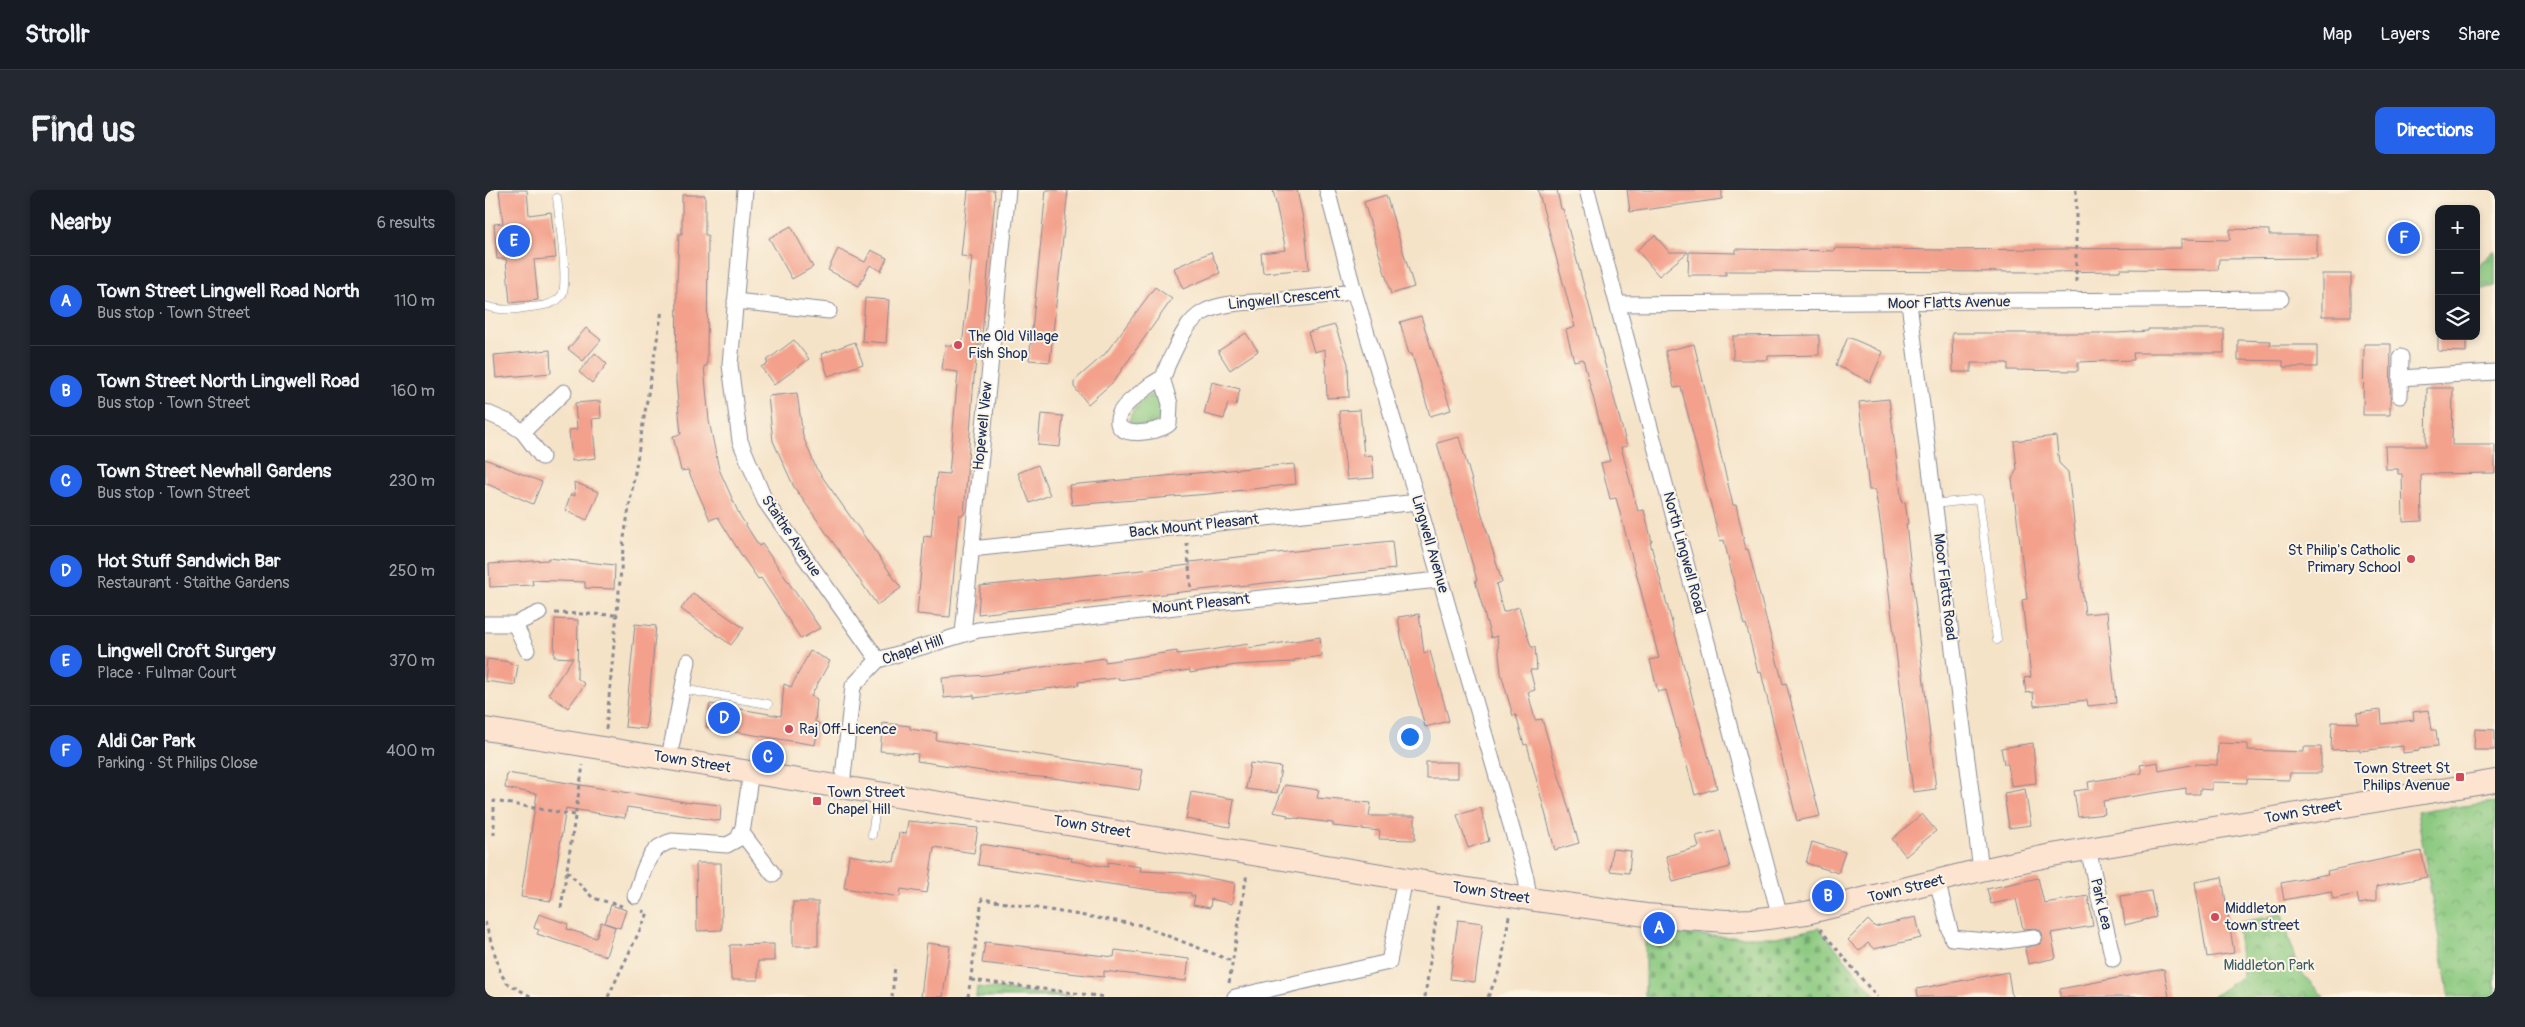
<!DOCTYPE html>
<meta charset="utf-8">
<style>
body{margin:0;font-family:Pangolin,sans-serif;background:#242831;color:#f1f3f6}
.controls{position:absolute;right:15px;top:15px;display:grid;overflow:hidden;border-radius:10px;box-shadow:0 2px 8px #0003}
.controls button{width:45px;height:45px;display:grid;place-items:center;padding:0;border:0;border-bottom:1px solid #363941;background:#171b24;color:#f1f3f6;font:25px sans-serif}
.you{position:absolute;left:924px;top:546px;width:18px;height:18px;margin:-12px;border:4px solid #fff;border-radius:50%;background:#1a73e8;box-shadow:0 0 0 8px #1a73e833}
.badge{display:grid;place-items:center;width:32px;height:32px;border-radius:50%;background:#2563eb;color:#fff;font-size:16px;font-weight:700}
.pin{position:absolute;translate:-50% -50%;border:2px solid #fff;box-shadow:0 1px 5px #0006}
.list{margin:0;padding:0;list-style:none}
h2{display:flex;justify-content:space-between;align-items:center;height:65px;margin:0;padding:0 20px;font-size:21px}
h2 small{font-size:16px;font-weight:400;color:#9ea1a6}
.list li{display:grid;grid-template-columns:32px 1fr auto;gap:15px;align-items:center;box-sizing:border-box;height:90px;padding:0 20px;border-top:1px solid #363941}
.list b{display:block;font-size:19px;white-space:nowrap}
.list p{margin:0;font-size:16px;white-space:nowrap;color:#9ea1a6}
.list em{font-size:16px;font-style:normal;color:#9ea1a6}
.icon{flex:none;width:28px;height:28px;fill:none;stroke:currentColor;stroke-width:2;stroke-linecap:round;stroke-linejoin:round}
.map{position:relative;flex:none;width:2010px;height:807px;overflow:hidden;border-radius:10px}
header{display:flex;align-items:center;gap:30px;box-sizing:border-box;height:70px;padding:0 25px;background:#171b24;border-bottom:1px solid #363941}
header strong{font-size:24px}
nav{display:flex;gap:28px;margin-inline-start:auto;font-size:18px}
.intro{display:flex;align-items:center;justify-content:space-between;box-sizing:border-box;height:120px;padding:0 30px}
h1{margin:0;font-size:35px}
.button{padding:12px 22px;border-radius:10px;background:#2563eb;color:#fff;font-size:18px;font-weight:700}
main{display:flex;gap:30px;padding:0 30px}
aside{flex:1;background:#171b24;border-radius:10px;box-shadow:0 2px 8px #0003}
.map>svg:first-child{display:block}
</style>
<header>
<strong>Strollr</strong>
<nav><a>Map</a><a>Layers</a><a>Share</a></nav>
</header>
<div class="intro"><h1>Find us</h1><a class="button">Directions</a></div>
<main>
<aside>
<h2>Nearby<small>6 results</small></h2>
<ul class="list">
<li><span class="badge">A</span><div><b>Town Street Lingwell Road North</b><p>Bus stop · Town Street</p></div><em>110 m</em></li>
<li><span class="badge">B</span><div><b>Town Street North Lingwell Road</b><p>Bus stop · Town Street</p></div><em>160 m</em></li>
<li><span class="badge">C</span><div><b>Town Street Newhall Gardens</b><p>Bus stop · Town Street</p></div><em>230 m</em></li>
<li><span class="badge">D</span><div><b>Hot Stuff Sandwich Bar</b><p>Restaurant · Staithe Gardens</p></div><em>250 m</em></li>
<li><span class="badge">E</span><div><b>Lingwell Croft Surgery</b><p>Place · Fulmar Court</p></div><em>370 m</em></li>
<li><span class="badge">F</span><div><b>Aldi Car Park</b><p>Parking · St Philips Close</p></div><em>400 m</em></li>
</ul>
</aside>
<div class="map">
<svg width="2010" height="807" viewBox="0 0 2010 807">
<defs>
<pattern id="grass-tufts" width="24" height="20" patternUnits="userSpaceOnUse" patternTransform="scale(1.25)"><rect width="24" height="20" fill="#8bc980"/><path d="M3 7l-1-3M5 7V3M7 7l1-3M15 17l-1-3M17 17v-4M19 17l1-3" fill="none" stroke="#71a46c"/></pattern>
<pattern id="cemetery-stones" width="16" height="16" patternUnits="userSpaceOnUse" patternTransform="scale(1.25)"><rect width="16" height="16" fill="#8bc980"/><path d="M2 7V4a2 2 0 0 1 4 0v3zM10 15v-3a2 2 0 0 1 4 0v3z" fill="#71a46c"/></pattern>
<pattern id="park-crowns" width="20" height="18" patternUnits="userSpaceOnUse" patternTransform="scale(1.25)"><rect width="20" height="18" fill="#8bc980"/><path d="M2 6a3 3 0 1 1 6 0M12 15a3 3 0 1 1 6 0" fill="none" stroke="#71a46c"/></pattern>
</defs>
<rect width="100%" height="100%" fill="#fcf5e5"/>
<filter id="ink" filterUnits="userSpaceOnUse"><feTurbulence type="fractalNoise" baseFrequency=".02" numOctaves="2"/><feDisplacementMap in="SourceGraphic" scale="10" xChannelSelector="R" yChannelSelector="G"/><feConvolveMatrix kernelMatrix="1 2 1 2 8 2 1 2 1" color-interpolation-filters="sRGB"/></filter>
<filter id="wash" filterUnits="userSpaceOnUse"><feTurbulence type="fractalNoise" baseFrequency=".0096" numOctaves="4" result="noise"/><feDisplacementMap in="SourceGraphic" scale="20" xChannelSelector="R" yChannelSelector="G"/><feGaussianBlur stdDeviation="1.12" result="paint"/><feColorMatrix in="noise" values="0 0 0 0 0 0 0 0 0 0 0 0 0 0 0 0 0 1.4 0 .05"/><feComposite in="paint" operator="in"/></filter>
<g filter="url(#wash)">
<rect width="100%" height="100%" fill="#f5e3c8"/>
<g fill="url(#grass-tufts)" stroke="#537c6f">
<polygon points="2010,60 2010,96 1991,101 1991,77"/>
<path d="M 673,202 L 677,206 C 678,211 680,221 678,226 C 674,237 652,238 645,231 C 644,220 663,203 673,202 Z"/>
<polygon points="492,797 587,807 491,807"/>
</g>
<polygon fill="url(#cemetery-stones)" stroke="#537c6f" points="1334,738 1392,807 1160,807 1160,742 1242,747 1291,747"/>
<g fill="url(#park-crowns)" stroke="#537c6f">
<polygon points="2010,612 2010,807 1964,807 1932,622"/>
<polygon points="1797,724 1813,779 1839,807 1727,807 1758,786 1752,733"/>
</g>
<g id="blocks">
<g fill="#f3a18c">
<polygon points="14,0 42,0 44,25 66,22 71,68 49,70 53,110 25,113 21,69 12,69 9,34 18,33"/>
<polygon points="483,0 509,0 510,7 496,155 493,155 489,188 479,325 474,325 465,427 432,424 439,346 446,347 452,283 464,284 473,182 457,180 460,155 477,157 487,67 476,66"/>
<polygon points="561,0 583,0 565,172 544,170"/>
<polygon points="788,0 812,0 820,38 824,79 778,83 776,63 801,60"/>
<polygon points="1053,0 1072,0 1076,19 1078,19 1142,256 1136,257 1153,321 1159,320 1167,352 1165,352 1232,598 1210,605 1181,500 1173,502 1165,470 1174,468 1131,308 1125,309 1116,273 1125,271 1098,169 1089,171 1084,152 1081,140 1090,137"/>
<polygon points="1142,0 1237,0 1237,9 1145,22"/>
<polygon points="197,5 220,5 220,45 223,45 222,176 219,176 224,231 234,279 254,324 274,356 277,354 335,438 316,449 276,388 273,389 257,366 233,327 225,330 203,280 196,281 188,246 196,244 191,192 192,92 194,44 197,44"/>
<polygon points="901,5 929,97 906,104 879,12"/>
<polygon points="306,36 328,77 307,89 284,48"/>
<polygon points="1745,39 1784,40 1784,45 1832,45 1832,68 1734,69 1733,80 1635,79 1635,81 1565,82 1241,81 1241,85 1203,85 1204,62 1251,63 1251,59 1349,61 1349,58 1452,60 1696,58 1696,49 1745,50"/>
<polygon points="1170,45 1184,62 1203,62 1174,86 1152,60"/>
<polygon points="353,59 380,72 386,60 402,68 396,81 385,75 374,96 343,80"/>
<polygon points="726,62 735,83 698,99 689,78"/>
<rect x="1837" y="84" width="29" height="42"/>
<polygon points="670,97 687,109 628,192 603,214 589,197 589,191 620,164"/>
<polygon points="380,108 404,110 401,153 377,151"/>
<polygon points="936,126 966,220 945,226 927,164 924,164 915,132"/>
<polygon points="850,135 863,174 864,207 842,208 840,159 829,162 823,142"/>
<polygon points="101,138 116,150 98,171 83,159"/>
<polygon points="1663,139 1739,139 1739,163 1648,163 1649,170 1593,172 1593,181 1523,180 1523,173 1486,173 1486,182 1468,182 1467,143 1632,143 1663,141"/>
<polygon points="761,143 773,161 745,180 733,161"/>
<polygon points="1334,145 1334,165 1283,166 1283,170 1248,170 1248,146"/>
<polygon points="1953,146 1981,146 1981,162 1953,161"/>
<polygon points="1363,147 1398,162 1385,192 1351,175"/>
<polygon points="309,150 324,169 289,195 276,177 283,173 281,171"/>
<polygon points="1753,150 1786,151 1785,155 1832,155 1832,177 1798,177 1798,171 1753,170"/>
<polygon points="370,152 378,174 343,186 336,164"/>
<polygon points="1209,154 1248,315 1251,315 1261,360 1263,359 1298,494 1301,493 1335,626 1312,631 1276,482 1273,483 1261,434 1259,435 1239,350 1235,351 1196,197 1189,198 1180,161"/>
<polygon points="1879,154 1906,154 1905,225 1878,225"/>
<polygon points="65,160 66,183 11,188 9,165"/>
<polygon points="110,163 122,174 107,193 94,182"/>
<polygon points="727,192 755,199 751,215 743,213 739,229 719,224"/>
<polygon points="1942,198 1968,198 1967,255 2010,255 2010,283 1936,284 1937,331 1918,332 1917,284 1913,284 1913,279 1901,279 1900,256 1941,256"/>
<polygon points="312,203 318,246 331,278 416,398 392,415 309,297 288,251 283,206"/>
<polygon points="1404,209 1417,313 1420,312 1423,334 1421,334 1451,599 1428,602 1396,337 1390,300 1384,300 1374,212"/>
<polygon points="115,211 116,228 107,229 111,268 87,271 84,240 92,239 90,213"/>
<polygon points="875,220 879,266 887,265 889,288 862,290 854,221"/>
<polygon points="556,224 578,226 575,257 553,255"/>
<polygon points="1571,246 1574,273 1583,282 1600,424 1622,422 1631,513 1603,516 1602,510 1549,516 1548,502 1541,503 1539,488 1546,487 1537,410 1542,409 1527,289 1532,279 1529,251"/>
<polygon points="974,247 1017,392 1011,394 1018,422 1034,417 1046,457 1050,457 1052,480 1045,480 1050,500 1043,502 1050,530 1057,529 1094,653 1070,660 1042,554 1039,555 1031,525 1028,526 1016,483 1012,446 1006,448 990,390 992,390 952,253"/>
<polygon points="0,269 57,292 48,314 0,293"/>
<polygon points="809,274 811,294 724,304 587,315 584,295"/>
<polygon points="553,275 565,305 545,313 533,283"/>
<polygon points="89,292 114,302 102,330 80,320 86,304 90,306"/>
<polygon points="907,351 910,379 493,424 495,396 678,378 705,375 705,372"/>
<polygon points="63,368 130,375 129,399 100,398 100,392 47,390 48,395 5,397 4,374 63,370"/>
<polygon points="208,403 259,438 246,455 196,419"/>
<polygon points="934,424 939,463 945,461 964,531 940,537 916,447 913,427"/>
<polygon points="70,429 93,430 92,488 100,494 83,518 63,504 88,468 69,467"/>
<polygon points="150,434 171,436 161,539 140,537"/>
<polygon points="835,447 837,466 809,470 809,472 751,475 705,483 705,480 634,490 634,488 593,492 594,495 536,502 489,508 489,505 459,508 457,488 502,485 620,468 620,472 692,461 692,464 719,461 763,454 764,458"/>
<polygon points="325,461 345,471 326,506 332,509 330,532 334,533 330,555 221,537 225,514 296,526 299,494 306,497"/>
<polygon points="2,469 25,472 25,474 33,475 30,495 0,491"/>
<polygon points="1896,520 1897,534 1929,530 1928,522 1944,520 1947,540 1951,540 1953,556 1934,558 1934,561 1918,563 1918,556 1875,561 1875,559 1846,560 1847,532 1873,533 1872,523"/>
<polygon points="398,533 425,536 425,539 452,543 451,550 658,580 654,600 567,588 517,584 432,571 433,564 395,561"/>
<polygon points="1990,539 2010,540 2010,560 1989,560"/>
<polygon points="1548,553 1551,593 1526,596 1523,574 1519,574 1516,558"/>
<polygon points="1733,553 1763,554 1763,560 1819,562 1819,557 1836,557 1836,583 1805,583 1804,590 1762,589 1762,593 1727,592 1727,600 1715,599 1715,604 1701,604 1701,598 1618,611 1620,624 1593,627 1589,601 1604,599 1603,592 1657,583 1655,575 1673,572 1674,581 1711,574 1732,575"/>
<rect x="941" y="572" width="32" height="16"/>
<polygon points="765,573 796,577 792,603 761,599"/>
<polygon points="22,583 206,613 206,612 236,615 235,631 142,617 140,628 81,618 66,711 36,707 52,604 20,598"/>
<polygon points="800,595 834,600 832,608 886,613 884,626 930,626 930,650 894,649 895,641 848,636 848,633 802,627 803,625 788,622"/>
<polygon points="1540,599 1546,635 1524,638 1519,603"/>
<polygon points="706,602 749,609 745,637 701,629"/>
<polygon points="996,618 1004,651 983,658 972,625"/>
<polygon points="1437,624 1451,641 1421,666 1407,649"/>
<polygon points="423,631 493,638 489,663 449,657 442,703 416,699 415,707 359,698 364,665 409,672 414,643 421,644"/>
<polygon points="1235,640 1245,677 1188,692 1181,666 1214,657 1211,646"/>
<polygon points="1327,652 1360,662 1353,683 1321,673"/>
<polygon points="496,654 587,668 586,671 623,677 623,672 656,677 655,681 698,683 750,693 747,714 726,709 725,718 708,715 710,706 706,706 706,703 673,701 493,675"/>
<polygon points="1127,659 1146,661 1144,683 1125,681"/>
<polygon points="1936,661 1942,687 1891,697 1891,711 1874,714 1872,704 1848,709 1846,701 1799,710 1796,693 1843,684 1842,681"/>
<polygon points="211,673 236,673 237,740 212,741"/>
<polygon points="1737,687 1749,763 1722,767 1710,692"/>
<polygon points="1553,688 1559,713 1603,706 1608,736 1566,743 1571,768 1543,774 1540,758 1555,754 1558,750 1557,742 1552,738 1538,739 1531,709 1506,714 1502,699"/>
<polygon points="1666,701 1671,727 1640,735 1636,706"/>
<rect x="308" y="712" width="25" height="44"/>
<polygon points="126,715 141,720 135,738 120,733"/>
<polygon points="54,724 83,734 82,739 111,748 116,732 130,737 121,766 52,744 54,740 49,738"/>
<polygon points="1431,727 1436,748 1389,759 1383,753 1374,761 1363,750 1383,730 1390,737"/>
<polygon points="973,730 998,733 990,792 965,789"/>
<polygon points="500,752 629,767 630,760 704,769 701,791 619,781 619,787 497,773"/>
<polygon points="442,753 465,756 458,807 436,807"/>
<polygon points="289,754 289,771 273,771 273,790 246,790 245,755"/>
<polygon points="1679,779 1684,807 1575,807 1575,799"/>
<polygon points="1523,782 1527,807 1433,807 1432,799"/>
</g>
</g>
</g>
<g filter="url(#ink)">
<use href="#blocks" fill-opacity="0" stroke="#888993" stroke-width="1"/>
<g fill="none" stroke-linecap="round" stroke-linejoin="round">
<g stroke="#888993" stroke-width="9">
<g id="lane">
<path d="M 0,116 C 17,121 28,120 46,117 C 57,116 70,115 77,105 C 84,92 74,26 72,8"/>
<polyline points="1449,314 1494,309 1512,450"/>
<polyline points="197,499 283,514"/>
<polyline points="387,645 393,604"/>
</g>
</g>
<g stroke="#888993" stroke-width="17">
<g id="street">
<polyline points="260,0 245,175 255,251 280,311 393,470"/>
<polyline points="842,0 869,101 933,312 1041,688 1044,709"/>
<polyline points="1102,0 1295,727"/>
<polyline points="250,111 344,121"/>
<polyline points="1424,113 1496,680"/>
<polyline points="1133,114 1796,109"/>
<path d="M 677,188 L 685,214 L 684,234 C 674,243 625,251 634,225 C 638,214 658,201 667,194 C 670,192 674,190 677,188 C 680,185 681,178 683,174 C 692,156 700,132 719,122 C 738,112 762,113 783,111 C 812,109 841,107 869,101"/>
<polyline points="1915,188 2010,182"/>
<polyline points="1915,206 1916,167"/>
<polyline points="0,222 23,232 38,242 79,202"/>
<polyline points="38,242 57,267"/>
<polyline points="486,359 933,312"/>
<polyline points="0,434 30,434 54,423"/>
<polyline points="30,434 42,460"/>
<polyline points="478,443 523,0"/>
<polyline points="184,568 203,471"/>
<polyline points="357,596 368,496 393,470 493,440 708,415 954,390"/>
<polyline points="257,643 288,684"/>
<polyline points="1603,659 1628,769"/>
<polyline points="1452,691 1467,748 1513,752 1549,747"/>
<path d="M 150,706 C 158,685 161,657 187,651 L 242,655 L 253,649 L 258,637 L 266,581"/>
<polyline points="750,807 904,772 920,688"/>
</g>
</g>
<g stroke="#888993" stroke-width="24">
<polyline id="secondary" points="0,539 1044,709 1161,725 1241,731 1267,730 1321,723 1496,680 1567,665 2010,591"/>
</g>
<g stroke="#888993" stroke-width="3" stroke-dasharray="4 4" stroke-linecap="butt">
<polyline points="1591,0 1591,96"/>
<polyline points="702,353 706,399"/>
<polyline points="70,423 131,425"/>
<polyline points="121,539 139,348 177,120"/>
<polyline points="9,645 9,611 90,625"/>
<polyline points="82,681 108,708 137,716"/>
<polyline points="76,718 98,575"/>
<polyline points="0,732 16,784 22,793 47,807"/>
<polyline points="1335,739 1392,807"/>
<polyline points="486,790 620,807"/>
<polyline points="744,793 762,683"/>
<polyline points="123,807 163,723 157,721"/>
<polyline points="407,807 410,775"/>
<polyline points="483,807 497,709 655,735 747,771"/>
<polyline points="940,807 953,714"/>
<polyline points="1003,807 1016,777 1024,726"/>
</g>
<use href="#lane" stroke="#fff" stroke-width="8"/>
<use href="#street" stroke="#fff" stroke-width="15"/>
<use href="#secondary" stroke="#fde4d0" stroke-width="22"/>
</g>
</g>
<g fill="#d1495b" stroke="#fcf5e5" stroke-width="2">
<circle cx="473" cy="155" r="5"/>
<circle cx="1926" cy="369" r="5"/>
<circle cx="304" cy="539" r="5"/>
<rect x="1970" y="582" width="10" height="10" rx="2.5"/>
<rect x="327" y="606" width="10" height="10" rx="2.5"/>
<circle cx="1730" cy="727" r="5"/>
</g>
<g text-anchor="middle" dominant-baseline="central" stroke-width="4" stroke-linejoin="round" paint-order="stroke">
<g font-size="15" fill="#1b2f5e" stroke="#fcf5e5">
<text transform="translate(799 109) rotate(-6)">Lingwell Crescent</text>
<text transform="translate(1464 113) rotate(-1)">Moor Flatts Avenue</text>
<text transform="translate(498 236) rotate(-84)">Hopewell View</text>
<text transform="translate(709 336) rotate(-6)">Back Mount Pleasant</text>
<text transform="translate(306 346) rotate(56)">Staithe Avenue</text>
<text transform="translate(945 354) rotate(74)">Lingwell Avenue</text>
<text transform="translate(1199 363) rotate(75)">North Lingwell Road</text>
<text transform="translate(1460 397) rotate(83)">Moor Flatts Road</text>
<text transform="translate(716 414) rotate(-6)">Mount Pleasant</text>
<text transform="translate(428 460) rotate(-19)">Chapel Hill</text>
<text transform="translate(207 572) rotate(9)">Town Street</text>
<text transform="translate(1818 622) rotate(-10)">Town Street</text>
<text transform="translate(607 637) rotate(9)">Town Street</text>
<text transform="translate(1421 699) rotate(-14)">Town Street</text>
<text transform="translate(1006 703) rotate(9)">Town Street</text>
<text transform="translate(1616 714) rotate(77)">Park Lea</text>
</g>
<g font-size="15" fill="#1b2f5e" stroke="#fcf5e5" text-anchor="start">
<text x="483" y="146">The Old Village<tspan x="483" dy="17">Fish Shop</tspan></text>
<text x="1916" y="360" text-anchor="end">St Philip's Catholic<tspan x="1916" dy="17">Primary School</tspan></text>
<text x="314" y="539">Raj Off-Licence</text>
<text x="1965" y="578" text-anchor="end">Town Street St<tspan x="1965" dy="17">Philips Avenue</tspan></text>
<text x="342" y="602">Town Street<tspan x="342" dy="17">Chapel Hill</tspan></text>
<text x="1740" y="718">Middleton<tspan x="1740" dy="17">town street</tspan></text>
</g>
<g font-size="15" fill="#3d5d68" stroke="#fcf5e5">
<text x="1784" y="775">Middleton Park</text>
</g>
</g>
</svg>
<div class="controls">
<button>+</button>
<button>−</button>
<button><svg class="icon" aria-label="layers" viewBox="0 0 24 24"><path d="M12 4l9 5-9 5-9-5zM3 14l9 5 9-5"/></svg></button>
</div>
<div class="you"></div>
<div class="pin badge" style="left:1174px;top:738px">A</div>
<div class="pin badge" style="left:1343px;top:706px">B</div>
<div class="pin badge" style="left:283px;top:567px">C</div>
<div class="pin badge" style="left:239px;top:528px">D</div>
<div class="pin badge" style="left:29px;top:51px">E</div>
<div class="pin badge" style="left:1919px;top:48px">F</div>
</div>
</main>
